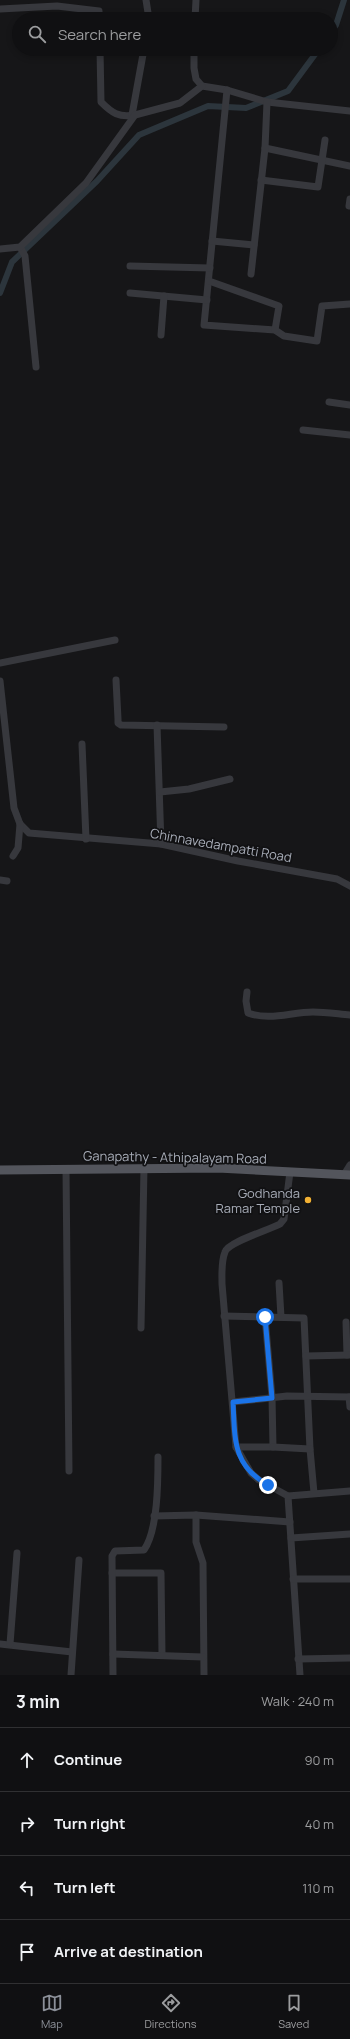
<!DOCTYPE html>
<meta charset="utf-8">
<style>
body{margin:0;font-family:Manrope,sans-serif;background:#1e1e20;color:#f1f3f6}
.stop{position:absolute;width:12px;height:12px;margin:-9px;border:3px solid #1a73e8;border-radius:50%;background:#fff}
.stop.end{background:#1a73e8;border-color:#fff;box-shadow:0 1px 4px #0008}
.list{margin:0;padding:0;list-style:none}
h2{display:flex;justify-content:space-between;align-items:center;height:52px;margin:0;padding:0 16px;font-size:17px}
h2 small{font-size:13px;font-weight:400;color:#9c9d9f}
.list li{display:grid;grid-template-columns:26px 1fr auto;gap:12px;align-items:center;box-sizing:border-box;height:64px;padding:0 16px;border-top:1px solid #303032}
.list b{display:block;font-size:15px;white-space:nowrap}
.list em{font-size:13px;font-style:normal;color:#9c9d9f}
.icon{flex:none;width:22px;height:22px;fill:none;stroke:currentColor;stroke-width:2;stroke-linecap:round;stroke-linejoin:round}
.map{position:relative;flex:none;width:350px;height:1675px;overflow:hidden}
.search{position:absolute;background:#101012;box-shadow:0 2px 6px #0003;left:12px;right:12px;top:12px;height:44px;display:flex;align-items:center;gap:10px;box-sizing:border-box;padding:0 14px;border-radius:22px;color:#9c9d9f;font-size:15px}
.sheet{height:308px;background:#101012}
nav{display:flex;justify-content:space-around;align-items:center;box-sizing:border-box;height:56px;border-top:1px solid #303032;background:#101012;font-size:11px;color:#9c9d9f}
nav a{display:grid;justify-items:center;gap:2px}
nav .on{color:#8c9099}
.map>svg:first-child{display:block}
</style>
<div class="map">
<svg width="350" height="1675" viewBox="0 0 350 1675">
<rect width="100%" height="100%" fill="#161618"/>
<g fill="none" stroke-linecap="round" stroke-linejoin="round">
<g stroke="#2c353c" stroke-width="6">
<polyline points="331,32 336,25 344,0"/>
<polyline points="0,293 12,262 97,181 139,135 208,106 246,108 288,91 319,49"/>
</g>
<g stroke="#37383d" stroke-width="7">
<polyline points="146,0 149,19"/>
<polyline points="0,9 57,6 99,11 99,19"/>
<polyline points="195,19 196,0"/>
<path d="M 100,49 L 101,102 C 112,113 119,118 135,115"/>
<polyline points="194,49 194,68 196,79 202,86 227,90 267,102 350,111"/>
<polyline points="227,90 204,325 275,330 284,336 317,341 322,306 350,304"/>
<polyline points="132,115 144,49"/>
<polyline points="265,148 350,166"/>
<polyline points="261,180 318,187 325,140"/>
<polyline points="349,206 350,199"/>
<polyline points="212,241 254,245"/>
<polyline points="20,247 25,256 36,367"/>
<polyline points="0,249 20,247 86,183 135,115 180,103 202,86"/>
<polyline points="130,266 210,268"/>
<polyline points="251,274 265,148 267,102"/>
<polyline points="209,281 279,306 275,330"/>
<polyline points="130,293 207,300"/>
<polyline points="161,335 164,296"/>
<polyline points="329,402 350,405"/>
<polyline points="303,430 350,435"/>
<polyline points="0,663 115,640"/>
<polyline points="116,680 118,719 118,723 121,725 224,727"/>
<polyline points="0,681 14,808 20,824 29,833 161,844 238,861 337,879 350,886"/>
<polyline points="157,725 161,844"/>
<polyline points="82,744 86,839"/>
<polyline points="160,792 189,789 230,779"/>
<polyline points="13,856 18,848 20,824"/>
<polyline points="0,880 7,881"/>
<path d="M 247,992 L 246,1001 L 248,1013 C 270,1021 291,1012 313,1012 C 325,1012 338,1014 350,1015"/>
<polyline points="66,1169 69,1471"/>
<path d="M 290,1172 L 284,1219 L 280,1224 C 269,1230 228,1242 225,1252 C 221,1262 222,1273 222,1284 L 236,1447 L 251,1473 L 259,1480 L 288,1496 L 300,1675"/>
<polyline points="345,1173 350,1165"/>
<polyline points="279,1283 281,1317"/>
<polyline points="224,1316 304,1318 310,1449 314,1493"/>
<polyline points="346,1322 347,1355"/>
<polyline points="141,1328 144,1167"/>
<polyline points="306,1356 350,1355"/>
<polyline points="349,1397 350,1407"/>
<polyline points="233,1402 287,1396 350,1397"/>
<polyline points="236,1447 273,1447 272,1397 265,1317"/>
<polyline points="273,1447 310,1449"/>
<polyline points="288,1496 350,1491"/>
<polyline points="196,1515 196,1542 203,1563 204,1675"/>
<polyline points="154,1516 196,1515 290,1522"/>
<polyline points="291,1538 350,1534"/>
<polyline points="112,1573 161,1573 162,1655"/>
<polyline points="293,1579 350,1579"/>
<polyline points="0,1644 72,1652"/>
<polyline points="10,1644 17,1553"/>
<polyline points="113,1654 203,1657"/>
<polyline points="298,1659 350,1658"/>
<polyline points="71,1675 79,1560"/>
<path d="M 113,1675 L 112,1556 L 115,1551 L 144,1550 C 158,1530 158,1481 158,1457"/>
</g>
<polyline stroke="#53555c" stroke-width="9" points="0,1170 218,1168 350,1175"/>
</g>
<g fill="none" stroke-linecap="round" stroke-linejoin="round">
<path stroke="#1a73e8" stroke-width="5" d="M 265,1317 L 272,1398 L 233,1402 C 235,1438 232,1465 268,1485"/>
</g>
<circle fill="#f2b134" stroke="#111113" stroke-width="1.5" cx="308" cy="1200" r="4"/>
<g text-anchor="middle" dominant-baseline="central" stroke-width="3.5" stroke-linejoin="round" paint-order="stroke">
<g font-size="13" fill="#a8adb8" stroke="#111113">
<text transform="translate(221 845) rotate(10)">Chinnavedampatti Road</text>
<text transform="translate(175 1157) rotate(1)">Ganapathy - Athipalayam Road</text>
</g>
<g font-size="13" fill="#a8adb8" stroke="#111113" text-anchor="end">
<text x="300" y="1193">Godhanda<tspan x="300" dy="15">Ramar Temple</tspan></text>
</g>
</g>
</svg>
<div class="stop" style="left:265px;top:1317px"></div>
<div class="stop end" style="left:268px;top:1485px"></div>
<div class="search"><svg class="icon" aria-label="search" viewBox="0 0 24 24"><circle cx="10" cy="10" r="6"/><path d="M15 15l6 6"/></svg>Search here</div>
</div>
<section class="sheet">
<h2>3 min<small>Walk · 240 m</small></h2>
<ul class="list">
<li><svg class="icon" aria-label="ahead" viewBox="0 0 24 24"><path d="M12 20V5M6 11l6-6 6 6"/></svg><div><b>Continue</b></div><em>90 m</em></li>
<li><svg class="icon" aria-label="right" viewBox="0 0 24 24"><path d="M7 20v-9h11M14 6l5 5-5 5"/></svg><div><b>Turn right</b></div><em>40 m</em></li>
<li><svg class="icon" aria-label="left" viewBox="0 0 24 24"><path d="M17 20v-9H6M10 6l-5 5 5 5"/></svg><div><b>Turn left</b></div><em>110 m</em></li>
<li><svg class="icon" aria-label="arrive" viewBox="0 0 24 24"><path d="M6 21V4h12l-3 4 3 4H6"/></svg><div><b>Arrive at destination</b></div></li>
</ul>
</section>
<nav>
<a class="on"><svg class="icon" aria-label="map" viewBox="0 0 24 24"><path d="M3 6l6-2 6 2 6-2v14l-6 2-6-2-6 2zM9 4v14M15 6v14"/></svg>Map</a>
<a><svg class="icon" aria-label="directions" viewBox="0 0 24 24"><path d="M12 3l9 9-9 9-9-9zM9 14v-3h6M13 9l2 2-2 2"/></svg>Directions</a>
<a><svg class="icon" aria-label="saved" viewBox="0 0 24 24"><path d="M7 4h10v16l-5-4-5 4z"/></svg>Saved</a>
</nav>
